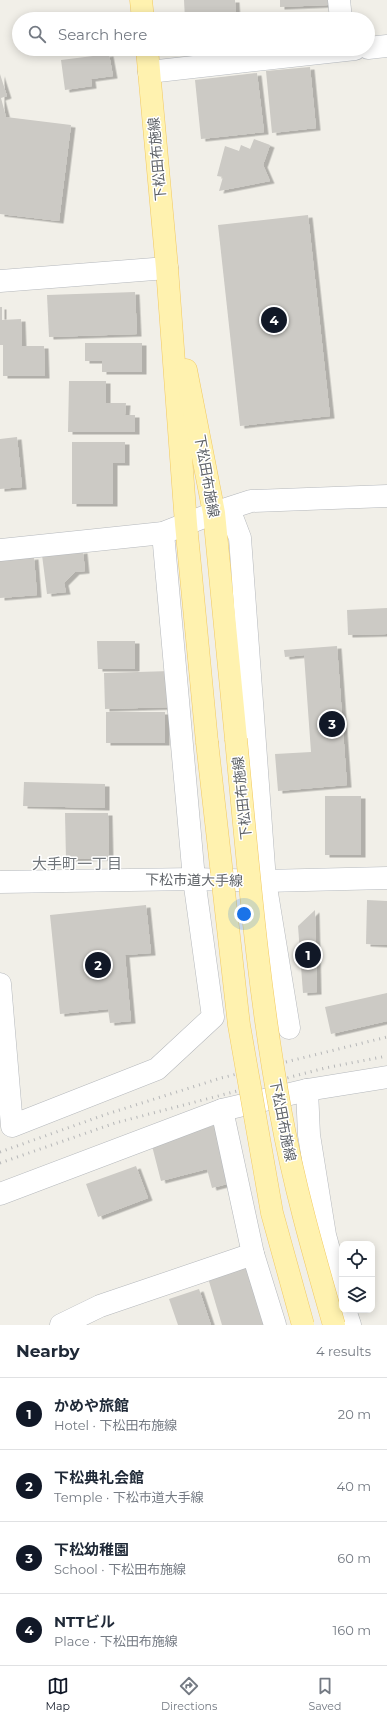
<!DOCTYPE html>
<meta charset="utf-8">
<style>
body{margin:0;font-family:Montserrat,"Noto Sans JP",sans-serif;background:#f2f2f3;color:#1f2937}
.controls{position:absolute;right:12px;bottom:12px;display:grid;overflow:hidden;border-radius:8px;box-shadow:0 2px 10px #0003}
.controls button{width:36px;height:36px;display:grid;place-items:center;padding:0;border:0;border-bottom:1px solid #e0e1e3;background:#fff;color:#1f2937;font:20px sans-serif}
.you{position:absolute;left:244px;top:914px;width:14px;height:14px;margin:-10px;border:3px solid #fff;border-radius:50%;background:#1a73e8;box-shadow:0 0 0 6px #1a73e833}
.badge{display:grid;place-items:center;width:26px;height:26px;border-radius:50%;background:#111827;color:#fff;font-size:13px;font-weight:700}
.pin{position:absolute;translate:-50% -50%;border:2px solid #fff;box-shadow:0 1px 4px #0006}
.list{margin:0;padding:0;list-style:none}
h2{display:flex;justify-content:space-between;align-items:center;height:52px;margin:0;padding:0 16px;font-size:17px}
h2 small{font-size:13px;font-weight:400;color:#747a83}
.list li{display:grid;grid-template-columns:26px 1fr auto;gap:12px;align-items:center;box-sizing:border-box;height:72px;padding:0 16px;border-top:1px solid #e0e1e3}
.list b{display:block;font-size:15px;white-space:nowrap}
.list p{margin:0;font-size:13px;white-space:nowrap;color:#747a83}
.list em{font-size:13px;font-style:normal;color:#747a83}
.icon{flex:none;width:22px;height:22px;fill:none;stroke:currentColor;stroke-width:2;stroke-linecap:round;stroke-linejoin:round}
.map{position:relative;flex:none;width:387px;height:1325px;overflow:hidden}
.search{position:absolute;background:#fff;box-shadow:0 2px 10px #0003;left:12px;right:12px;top:12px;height:44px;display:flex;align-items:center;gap:10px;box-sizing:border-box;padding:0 14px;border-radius:22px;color:#747a83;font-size:15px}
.sheet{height:340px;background:#fff}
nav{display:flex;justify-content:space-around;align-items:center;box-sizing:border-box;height:56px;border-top:1px solid #e0e1e3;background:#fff;font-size:11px;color:#747a83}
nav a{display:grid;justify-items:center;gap:2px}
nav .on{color:#111827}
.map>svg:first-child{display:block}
</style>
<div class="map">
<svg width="387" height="1325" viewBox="0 0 387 1325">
<defs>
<filter id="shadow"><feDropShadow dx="4.5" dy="2.5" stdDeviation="0" flood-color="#0004"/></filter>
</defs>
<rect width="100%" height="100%" fill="#f1efe8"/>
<g fill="#cccac5" filter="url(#shadow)">
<polygon points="184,0 235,0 236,19 185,19"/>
<polygon points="280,0 328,0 328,5 280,7"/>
<polygon points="109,54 113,76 91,79 92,86 65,90 61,60"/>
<polygon points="310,67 316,128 272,133 266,71"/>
<polygon points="257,73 264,132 201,139 195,80"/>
<polygon points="0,74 7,96 1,98 6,117 71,125 59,221 0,214"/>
<polygon points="254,139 270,145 263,165 270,181 219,191 223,177 217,176 225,146 239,151 241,145 250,149"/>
<polygon points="308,215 330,416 240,426 218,225"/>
<polygon points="135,292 137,334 49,337 47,295"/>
<polygon points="0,307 2,307 2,320 21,319 22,346 44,346 45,376 3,376 3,345 0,345"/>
<polygon points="85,343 142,343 142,372 102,372 102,361 85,361"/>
<polygon points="69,381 106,381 106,403 126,403 125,415 135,415 135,432 68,432"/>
<polygon points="17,437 22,487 0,489 0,439"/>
<polygon points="72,442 125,442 125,463 113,463 113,504 72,504"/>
<polygon points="83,551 85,571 75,572 64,583 66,592 47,594 42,555"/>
<polygon points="34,557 37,595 0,598 0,561"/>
<polygon points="387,608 387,634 348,635 347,610"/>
<polygon points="97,641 135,641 135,669 98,669"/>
<polygon points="337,646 347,785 278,791 275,754 311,752 304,655 285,657 284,650"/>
<polygon points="171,671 172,707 105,709 104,673"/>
<rect x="106" y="712" width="59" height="31"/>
<polygon points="24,782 105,784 105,808 23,806"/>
<rect x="325" y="796" width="36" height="59"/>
<polygon points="65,813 108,813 109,858 66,859"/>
<polygon points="367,900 387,901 387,945 366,944"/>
<polygon points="146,905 151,953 125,955 131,1021 110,1023 108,1009 60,1014 50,915"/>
<polygon points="315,910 317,992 303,993 298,926"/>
<polygon points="387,993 387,1021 331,1034 325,1007"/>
<polygon points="216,1125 231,1183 212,1188 207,1169 161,1181 151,1142"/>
<polygon points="136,1166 148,1198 98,1217 86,1184"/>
<polygon points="251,1265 268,1325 222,1325 208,1278"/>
<polygon points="199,1289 211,1325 178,1325 169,1299"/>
</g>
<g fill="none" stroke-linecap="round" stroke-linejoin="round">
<g stroke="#b5b8bc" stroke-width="23">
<g id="street">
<polyline points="339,0 341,19"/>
<polyline points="0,281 167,268"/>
<polyline points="229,509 240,538 265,881 289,1028"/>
<polyline points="0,550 163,533 214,513 251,501 387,496"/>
<polyline points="0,984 12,1126 157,1069 213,1017 194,879 163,533"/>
<polyline points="307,1090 309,1135 325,1235 342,1298"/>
<polyline points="222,1110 253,1254 275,1325"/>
<polyline points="0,1194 222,1110 307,1090 387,1077"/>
<polyline points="345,1310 350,1325"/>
<polyline points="61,1325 100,1306 253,1254"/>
</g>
</g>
<g stroke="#b6babf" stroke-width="23">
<g id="secondary">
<polyline points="368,48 387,46"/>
<polyline points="149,72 355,49"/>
<polyline points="0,882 194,879 265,881 387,878"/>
</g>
</g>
<g stroke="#f2c960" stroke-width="23">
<g id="primary">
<polyline points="141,0 143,19"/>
<polyline points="147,49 167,268 186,524 207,742"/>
<polyline points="186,370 214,513 236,739"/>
</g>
</g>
<use href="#street" stroke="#fff" stroke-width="22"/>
<use href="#secondary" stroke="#fff" stroke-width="22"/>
<use href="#primary" stroke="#fff2af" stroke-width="22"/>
<g stroke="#b6b7b8" stroke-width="3" stroke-dasharray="1 5" stroke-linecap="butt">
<polyline points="0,1152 107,1114 221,1078 387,1037"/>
<polyline points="0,1163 115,1123 325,1068 387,1056"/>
</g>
<g stroke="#f2c960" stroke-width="23" stroke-linecap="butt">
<g id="primary-bridge">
<path d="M 236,739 C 248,864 258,990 281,1114 C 294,1186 314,1255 334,1325"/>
<polyline points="207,742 239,1025 272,1213 303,1325"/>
</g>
</g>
<use href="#primary-bridge" stroke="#fff2af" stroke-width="22"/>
</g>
<g text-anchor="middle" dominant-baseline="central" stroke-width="3" stroke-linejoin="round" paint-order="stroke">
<g font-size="14" fill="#5f6368" stroke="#fff">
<text transform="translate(157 159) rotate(-95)">下松田布施線</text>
<text transform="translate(207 476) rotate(80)">下松田布施線</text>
<text transform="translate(242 798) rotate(-96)">下松田布施線</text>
<text transform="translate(194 880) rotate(1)">下松市道大手線</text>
<text transform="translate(283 1120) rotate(79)">下松田布施線</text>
</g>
<g font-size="15" fill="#70757a" stroke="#fff">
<text x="77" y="863">大手町一丁目</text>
</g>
</g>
</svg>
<div class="controls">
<button><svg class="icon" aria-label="locate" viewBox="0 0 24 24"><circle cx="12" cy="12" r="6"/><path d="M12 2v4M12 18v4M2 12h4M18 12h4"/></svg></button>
<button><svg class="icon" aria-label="layers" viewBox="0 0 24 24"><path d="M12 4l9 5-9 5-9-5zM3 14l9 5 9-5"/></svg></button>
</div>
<div class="you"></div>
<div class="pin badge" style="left:308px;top:955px">1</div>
<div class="pin badge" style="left:98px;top:965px">2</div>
<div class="pin badge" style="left:332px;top:724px">3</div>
<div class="pin badge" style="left:274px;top:320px">4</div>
<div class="search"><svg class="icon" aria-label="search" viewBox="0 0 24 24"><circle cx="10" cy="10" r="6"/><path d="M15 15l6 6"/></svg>Search here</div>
</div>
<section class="sheet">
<h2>Nearby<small>4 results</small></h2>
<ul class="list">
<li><span class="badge">1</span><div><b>かめや旅館</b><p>Hotel · 下松田布施線</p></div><em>20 m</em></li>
<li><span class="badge">2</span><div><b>下松典礼会館</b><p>Temple · 下松市道大手線</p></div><em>40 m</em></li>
<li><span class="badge">3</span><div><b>下松幼稚園</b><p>School · 下松田布施線</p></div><em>60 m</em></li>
<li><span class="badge">4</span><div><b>NTTビル</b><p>Place · 下松田布施線</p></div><em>160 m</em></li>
</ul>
</section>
<nav>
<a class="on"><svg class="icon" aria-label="map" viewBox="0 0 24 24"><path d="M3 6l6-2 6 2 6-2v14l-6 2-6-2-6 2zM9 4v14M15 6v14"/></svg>Map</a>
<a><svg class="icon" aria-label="directions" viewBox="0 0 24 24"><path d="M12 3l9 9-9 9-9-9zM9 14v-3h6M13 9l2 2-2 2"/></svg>Directions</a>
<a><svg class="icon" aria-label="saved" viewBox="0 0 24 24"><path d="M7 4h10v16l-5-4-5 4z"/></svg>Saved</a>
</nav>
